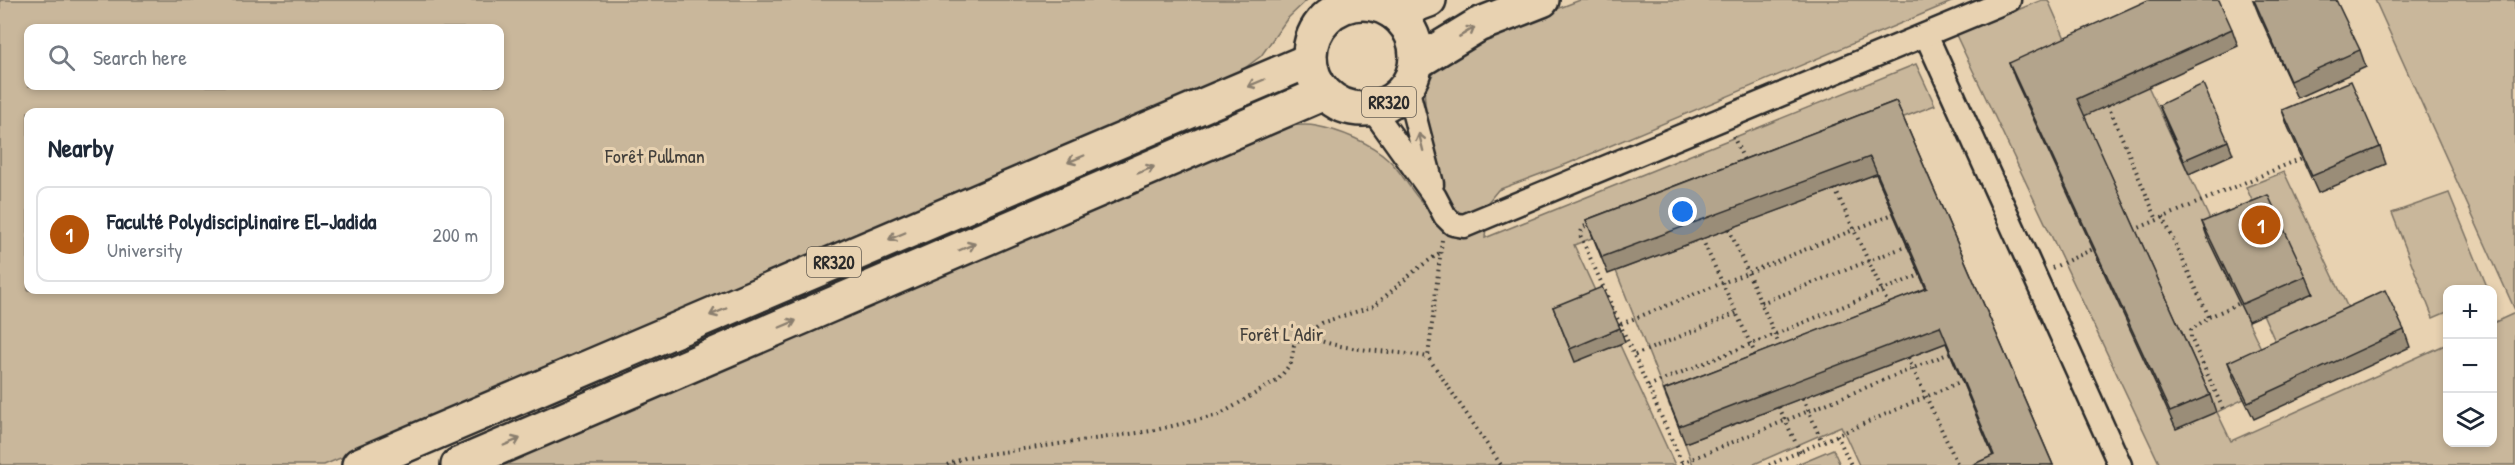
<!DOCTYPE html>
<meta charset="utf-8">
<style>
body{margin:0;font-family:"Patrick Hand",sans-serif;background:#f6f6f7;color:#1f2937}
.controls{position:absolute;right:18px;bottom:18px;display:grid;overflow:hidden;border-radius:12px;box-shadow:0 3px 9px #0003}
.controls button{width:54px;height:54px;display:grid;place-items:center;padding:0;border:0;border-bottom:2px solid #e0e1e3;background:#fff;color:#1f2937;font:30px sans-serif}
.you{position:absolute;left:1683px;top:212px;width:21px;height:21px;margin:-15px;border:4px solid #fff;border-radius:50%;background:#1a73e8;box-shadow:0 0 0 9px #1a73e833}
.badge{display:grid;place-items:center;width:39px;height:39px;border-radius:50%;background:#b45309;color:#fff;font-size:20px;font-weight:700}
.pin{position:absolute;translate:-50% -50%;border:3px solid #fff;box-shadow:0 2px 6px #0006}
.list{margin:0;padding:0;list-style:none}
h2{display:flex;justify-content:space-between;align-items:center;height:78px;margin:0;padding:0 24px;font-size:26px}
h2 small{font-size:20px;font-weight:400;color:#747a83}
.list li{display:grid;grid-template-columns:39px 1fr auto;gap:18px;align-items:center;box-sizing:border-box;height:96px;margin:0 12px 12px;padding:0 12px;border:2px solid #e0e1e3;border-radius:12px}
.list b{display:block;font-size:22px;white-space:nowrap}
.list p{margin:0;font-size:20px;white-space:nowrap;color:#747a83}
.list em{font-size:20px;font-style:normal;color:#747a83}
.icon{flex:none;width:33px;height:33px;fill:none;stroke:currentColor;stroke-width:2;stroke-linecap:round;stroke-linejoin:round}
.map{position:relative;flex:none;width:2515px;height:465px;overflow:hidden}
.search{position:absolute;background:#fff;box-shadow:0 3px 9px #0003;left:24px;top:24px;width:480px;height:66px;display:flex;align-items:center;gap:15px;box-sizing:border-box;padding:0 21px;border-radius:12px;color:#747a83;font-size:22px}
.panel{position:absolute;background:#fff;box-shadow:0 3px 9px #0003;left:24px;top:108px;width:480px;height:186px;border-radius:12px}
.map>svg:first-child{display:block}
</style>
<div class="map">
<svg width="2515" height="465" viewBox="0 0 2515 465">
<rect width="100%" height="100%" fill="#e8d2b1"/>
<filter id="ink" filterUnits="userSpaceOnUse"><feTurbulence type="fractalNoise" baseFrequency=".0167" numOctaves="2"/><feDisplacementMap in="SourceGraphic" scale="12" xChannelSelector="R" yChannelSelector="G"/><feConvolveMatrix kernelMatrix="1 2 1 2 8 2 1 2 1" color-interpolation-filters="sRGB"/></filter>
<g filter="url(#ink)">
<g fill="#c9b79b" stroke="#7a7163" stroke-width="1.5" fill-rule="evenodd">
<path d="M 0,0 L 1307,0 L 1287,19 L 1261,56 L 1238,73 L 1197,94 L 324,465 L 0,465 ZM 28,28 L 500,28 L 500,86 L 28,86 ZM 28,112 L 500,112 L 500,290 L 28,290 Z"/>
<path d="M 1580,0 L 1956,0 L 1567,164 L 1498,190 L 1488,202 L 1485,238 L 1916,64 L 1935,105 L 1574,245 L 1675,465 L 486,465 L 1288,126 C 1297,125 1308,124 1316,126 C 1339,130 1371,143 1388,159 C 1405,175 1413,198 1433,212 L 1424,88 L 1439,65 L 1465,45 Z"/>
<polygon points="2042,0 2048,0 2072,54 2148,86 2217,235 2248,321 2268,363 2234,379 2244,399 2217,412 2231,441 2447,344 2448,442 2492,442 2493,323 2515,313 2515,465 2160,465 1956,35"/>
<polygon points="2375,0 2515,0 2515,310"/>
<polygon points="2284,172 2355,323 2282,357 2263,314 2260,218 2246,187"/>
<polygon points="1876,174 1933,305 1670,407 1616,271"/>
<polygon points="2449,193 2488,289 2448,290 2447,312 2433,318 2392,213"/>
<polygon points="1946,343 1997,465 1859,465 1841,426 1752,465 1693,465 1685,443"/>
<polygon points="1833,449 1840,465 1795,465"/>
</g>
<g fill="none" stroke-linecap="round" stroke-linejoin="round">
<g stroke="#2b2b2b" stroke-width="27">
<g id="minor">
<polyline points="1926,35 2120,465"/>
<polyline points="1407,87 1432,184"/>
<polyline points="1372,109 1435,197 1445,216 1453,224 1464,226 2009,0"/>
</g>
</g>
<g stroke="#2b2b2b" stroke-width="38">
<g id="highway">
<circle cx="1363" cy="56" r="53"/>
<polyline points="1394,13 1429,0"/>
<polyline points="1417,62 1478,25 1542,0"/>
<polyline points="359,465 1310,60"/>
<polyline points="458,465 1324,93"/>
</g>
</g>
<g stroke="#2b2b2b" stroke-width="4" stroke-dasharray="1.5 4.5" stroke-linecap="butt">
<polyline points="2108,105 2157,220"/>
<polyline points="1733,136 1745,162"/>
<polyline points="1835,189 1890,308"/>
<polyline points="2163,217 2209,317 2191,330 2191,338 2223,409"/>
<polyline points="1591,224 1583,227 1580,235 1683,465"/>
<polyline points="1729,229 1781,349"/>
<polyline points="2134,230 2302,158"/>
<polyline points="1702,239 1757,358"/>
<polyline points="1442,240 1428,357 1501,465"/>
<polyline points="2052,268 2093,249"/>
<polyline points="1761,303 1907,246"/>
<polyline points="2209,317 2240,303"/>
<polyline points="1621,324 1893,214"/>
<path d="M 1306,335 C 1344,353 1386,349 1428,357"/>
<polyline points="1635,355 1737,313"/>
<polyline points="1908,358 1958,465"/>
<polyline points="1648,386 1920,275"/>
<polyline points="1803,398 1822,442"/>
<polyline points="1779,407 1800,452"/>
<polyline points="1837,435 1851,465"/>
<polyline points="1682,463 1950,353"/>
<polyline points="947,465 967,457 1151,431 1219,415 1278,380 1291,363 1294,345 1321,323 1374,306 1417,269 1441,252"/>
<polyline points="1769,465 1962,381"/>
</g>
<use href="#minor" stroke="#e8d2b1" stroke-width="22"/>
<use href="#highway" stroke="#e8d2b1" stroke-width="33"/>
</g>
<g fill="#9a8d78" stroke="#2b2b2b" stroke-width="1.5">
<polygon points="2253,0 2360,50 2366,67 2297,98 2259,15"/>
<polygon points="2232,29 2238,46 2084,116 2210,395 2216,412 2176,429 2015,79 2009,63"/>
<polygon points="1896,101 2053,465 1993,456 1946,343 1685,443 1664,390 1926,289 1876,174 1608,274 1586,220"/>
<polygon points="2159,105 2228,141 2233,154 2189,174 2164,118"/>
<polygon points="2282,110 2380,147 2386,164 2318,193 2288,127"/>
<polygon points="2202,222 2306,276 2313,293 2248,321 2208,239"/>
<polygon points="1553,307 1620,328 1625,342 1575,362"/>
<polygon points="2404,330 2410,347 2254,419 2234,379 2228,362"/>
</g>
<g fill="#b3a48c" stroke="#2b2b2b" stroke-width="1.5">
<polygon points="2148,0 2219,0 2232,29 2077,99 2210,395 2170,412 2009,63"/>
<polygon points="2254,0 2336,0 2360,50 2290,81"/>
<polygon points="2351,81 2380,147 2312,176 2282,110"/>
<polygon points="2203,84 2228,141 2184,160 2159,105"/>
<polygon points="1896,101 2053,465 1972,465 1994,455 1940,326 1679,426 1664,390 1927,288 1870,157 1602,257 1586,220"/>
<polygon points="2268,195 2306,276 2242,304 2202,222"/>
<polygon points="1602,287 1620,328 1570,349 1553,307"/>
<polygon points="2385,290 2404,330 2248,402 2228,362"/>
</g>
<defs><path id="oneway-shaft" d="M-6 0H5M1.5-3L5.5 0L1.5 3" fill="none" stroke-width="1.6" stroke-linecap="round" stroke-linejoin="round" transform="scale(1.5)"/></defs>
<g stroke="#8a7e6e">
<use href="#oneway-shaft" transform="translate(1467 32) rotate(-31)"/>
<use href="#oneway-shaft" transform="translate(1256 83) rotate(157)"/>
<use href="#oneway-shaft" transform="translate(1421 142) rotate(-104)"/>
<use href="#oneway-shaft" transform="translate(1076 159) rotate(157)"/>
<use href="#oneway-shaft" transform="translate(1146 170) rotate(-23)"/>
<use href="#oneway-shaft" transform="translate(897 236) rotate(157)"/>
<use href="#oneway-shaft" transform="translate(967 247) rotate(-23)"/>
<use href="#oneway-shaft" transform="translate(718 312) rotate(157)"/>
<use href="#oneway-shaft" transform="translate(788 324) rotate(-23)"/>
<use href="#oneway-shaft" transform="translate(512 442) rotate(-23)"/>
</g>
</g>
<g text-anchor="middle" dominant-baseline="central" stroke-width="6" stroke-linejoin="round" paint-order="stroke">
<g fill="#e8d2b1" stroke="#645d53" stroke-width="1.5">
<rect x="1362" y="87" width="54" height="30" rx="4.5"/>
<rect x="807" y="247" width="54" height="30" rx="4.5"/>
</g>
<g font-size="18" font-weight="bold" fill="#2b2b2b">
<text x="1389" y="102">RR320</text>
<text x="834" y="262">RR320</text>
</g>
<g font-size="20" fill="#43403c" stroke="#e8d2b1">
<text x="655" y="155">Forêt Pullman</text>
<text x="1282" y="333">Forêt L'Adir</text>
</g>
</g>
</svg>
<div class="controls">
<button>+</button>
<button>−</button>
<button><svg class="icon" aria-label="layers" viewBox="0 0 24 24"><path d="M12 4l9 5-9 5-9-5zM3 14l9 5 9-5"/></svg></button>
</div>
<div class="you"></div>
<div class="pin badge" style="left:2261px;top:225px">1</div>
<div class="search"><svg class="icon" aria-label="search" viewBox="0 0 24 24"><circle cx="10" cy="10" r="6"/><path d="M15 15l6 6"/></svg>Search here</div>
<section class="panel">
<h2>Nearby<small></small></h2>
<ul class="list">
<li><span class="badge">1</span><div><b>Faculté Polydisciplinaire El-Jadida</b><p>University</p></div><em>200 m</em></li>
</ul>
</section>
</div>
